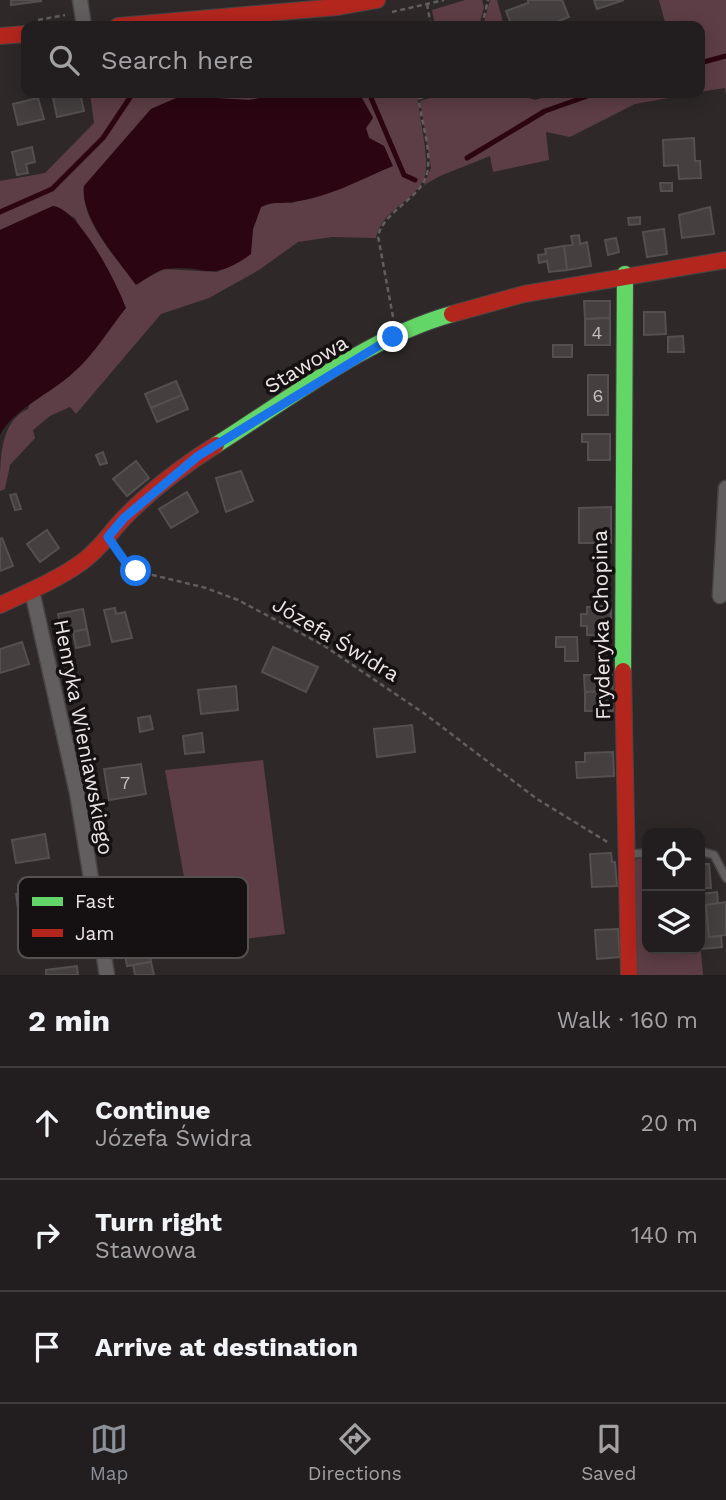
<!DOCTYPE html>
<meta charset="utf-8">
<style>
body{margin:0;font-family:"Work Sans",sans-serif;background:#2e2b2c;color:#f1f3f6}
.controls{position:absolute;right:21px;bottom:21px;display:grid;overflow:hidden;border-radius:14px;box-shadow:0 4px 18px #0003}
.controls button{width:63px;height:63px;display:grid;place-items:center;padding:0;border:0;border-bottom:2px solid #3f3c3d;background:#221e1f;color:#f1f3f6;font:35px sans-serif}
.stop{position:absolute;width:21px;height:21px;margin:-16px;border:5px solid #1a73e8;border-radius:50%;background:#fff}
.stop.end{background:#1a73e8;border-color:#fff;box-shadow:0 2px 7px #0008}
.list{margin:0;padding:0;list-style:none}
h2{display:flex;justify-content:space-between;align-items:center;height:91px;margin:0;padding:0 28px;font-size:30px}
h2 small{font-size:23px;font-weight:400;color:#a2a2a4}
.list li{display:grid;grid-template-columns:46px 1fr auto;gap:21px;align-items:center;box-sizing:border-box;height:112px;padding:0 28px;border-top:2px solid #3f3c3d}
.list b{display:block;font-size:26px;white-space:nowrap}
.list p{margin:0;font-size:23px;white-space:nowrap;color:#a2a2a4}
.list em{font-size:23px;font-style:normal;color:#a2a2a4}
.icon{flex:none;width:38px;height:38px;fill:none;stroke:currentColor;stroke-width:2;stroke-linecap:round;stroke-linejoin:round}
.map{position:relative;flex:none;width:726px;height:975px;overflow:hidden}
.search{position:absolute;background:#221e1f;box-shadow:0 4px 18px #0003;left:21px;right:21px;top:21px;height:77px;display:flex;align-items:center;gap:18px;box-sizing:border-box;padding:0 24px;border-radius:14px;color:#a2a2a4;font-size:26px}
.sheet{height:427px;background:#221e1f}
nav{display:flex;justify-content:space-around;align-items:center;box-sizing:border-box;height:98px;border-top:2px solid #3f3c3d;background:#221e1f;font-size:19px;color:#a2a2a4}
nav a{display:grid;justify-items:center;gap:4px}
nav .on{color:#8c9099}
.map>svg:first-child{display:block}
</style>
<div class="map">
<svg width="726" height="975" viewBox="0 0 726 975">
<rect width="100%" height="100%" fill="#2e2829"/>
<g fill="#5e3e46">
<polygon points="465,0 482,0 484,7 479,26 435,26 432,10"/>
<polygon points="490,0 497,0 504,26 483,26"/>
<polygon points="659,0 726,0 726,95 725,88 700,92 700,26 666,26"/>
<path d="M 90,93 L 286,93 L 249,100 L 181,96 L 151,109 L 84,186 C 80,220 116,258 136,284 L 164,269 L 217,272 L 250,254 L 253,229 L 261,207 L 274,201 L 292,203 L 392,166 L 384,146 L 369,138 L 366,128 L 373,117 L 359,93 L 428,93 L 418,100 C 419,119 432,165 423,181 C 410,204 382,210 376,238 L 332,237 L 298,242 L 259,270 L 209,298 L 161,314 L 76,414 L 70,407 L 50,416 L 33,430 L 35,438 L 10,465 L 5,489 L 0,491 C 0,459 0,421 28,409 L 85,236 L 75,218 L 53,206 L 0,230 L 0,181 L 45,173 L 94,123 Z"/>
<polygon points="447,93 524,93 525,97 535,100 557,93 697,93 635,104 570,137 546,132 549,160 493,172 490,156 440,176 424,185 431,168 420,101"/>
<polygon points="263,760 285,934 196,945 165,770"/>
<polygon points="647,857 647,949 700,949 700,941 703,975 635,975 633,860"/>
</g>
<g fill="#2b0512">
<path d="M 286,93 L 359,93 L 373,118 L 366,128 L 369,138 L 384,146 L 393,166 C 362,179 327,198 293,202 C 280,204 273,201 261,207 L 253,229 L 251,254 C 208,285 208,263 166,269 C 156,270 145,280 136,285 C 118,260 80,217 84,186 L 151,109 L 181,96 L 249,100 Z"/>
<path d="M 53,206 C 79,209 117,283 126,308 C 109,329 94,355 74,372 C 52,393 12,410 0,435 L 0,230 Z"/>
</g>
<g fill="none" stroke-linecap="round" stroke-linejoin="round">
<g stroke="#2b0512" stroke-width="5">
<polyline points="700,63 726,56"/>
<polyline points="369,93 404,175 415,180"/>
<polyline points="467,158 545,111 596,93"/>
<polyline points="0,212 52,189 103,138 131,96 139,93"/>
</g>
</g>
<g fill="#453f40" stroke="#544f50" stroke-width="2">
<polygon points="11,0 41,0 41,1 11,5"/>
<polygon points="528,0 562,0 569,17 546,26 512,26 506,11 528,3"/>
<polygon points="594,0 624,0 597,9"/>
<polygon points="52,93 80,93 84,111 57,117"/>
<polygon points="38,98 44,119 18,125 13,104"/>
<polygon points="694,138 695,161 700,161 701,178 679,179 678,165 664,166 663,140"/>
<polygon points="32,147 35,162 26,164 28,173 17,175 12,152"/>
<polygon points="660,183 672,183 672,191 661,191"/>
<polygon points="710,207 714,234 682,238 679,215"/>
<polygon points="640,217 640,224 629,225 628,218"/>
<polygon points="664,229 667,254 647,257 643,232"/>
<polygon points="579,235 580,244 587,242 591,266 567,270 564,246 573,245 571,236"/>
<polygon points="616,238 619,252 608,255 605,240"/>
<polygon points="564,246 567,270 549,272 547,261 539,263 538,255 546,254 545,249"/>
<polygon points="584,301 610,301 610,318 585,319"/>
<polygon points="644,312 665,312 666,334 644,335"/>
<polygon points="610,318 610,345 585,345 585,319"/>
<polygon points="683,336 684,352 668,352 668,337"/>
<rect x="553" y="345" width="19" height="12"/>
<rect x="588" y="375" width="20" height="40"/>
<polygon points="176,381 182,395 151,408 145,394"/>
<polygon points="182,395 188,409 157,422 151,408"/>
<polygon points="582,434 610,434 610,460 588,460 588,442 582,442"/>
<polygon points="103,452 107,463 100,465 96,455"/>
<polygon points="136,461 149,478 127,496 113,479"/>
<polygon points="241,471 253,501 226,512 216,478"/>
<polygon points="187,492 198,512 171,528 159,509"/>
<polygon points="16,494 21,509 15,510 10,495"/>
<polygon points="611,507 611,543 579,543 579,508"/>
<polygon points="47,530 59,548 40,562 27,544"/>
<polygon points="2,538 13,566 0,571 0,539"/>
<polygon points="611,606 611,635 587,635 587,626 581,626 581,614 587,614 587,607"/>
<polygon points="115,608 116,614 125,612 132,638 112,642 104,610"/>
<polygon points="83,609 87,629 62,634 58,614"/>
<polygon points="87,629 90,645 76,648 73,632"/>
<polygon points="556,637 577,637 578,661 565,661 565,647 556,647"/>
<polygon points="22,642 29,664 0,673 0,649"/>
<polygon points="273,647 318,667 306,692 262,672"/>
<polygon points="584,675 612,675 613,691 585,692"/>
<polygon points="236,686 238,710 201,714 198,690"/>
<polygon points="613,691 613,711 585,711 585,692"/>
<polygon points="150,716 153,729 140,732 138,718"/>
<polygon points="412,725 415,752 377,757 374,729"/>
<polygon points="202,733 204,752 185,754 183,736"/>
<polygon points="613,752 614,776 577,778 576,762 585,762 585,753"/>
<polygon points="141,764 146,794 109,800 104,769"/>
<polygon points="45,834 49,858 16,863 12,840"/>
<polygon points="611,853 612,862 615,862 617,886 592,887 590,854"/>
<polygon points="700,864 709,864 711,888 700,888"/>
<polygon points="65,880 67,894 55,896 57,910 19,916 16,894 45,889 44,884"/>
<polygon points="717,892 718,903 706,905 709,937 721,936 722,947 702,949 700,894"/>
<polygon points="726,902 726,935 709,937 706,905"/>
<polygon points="618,929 620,957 597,959 595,930"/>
<polygon points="148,944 151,962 127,966 124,949"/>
<polygon points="151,962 154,975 135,975 133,965"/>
<polygon points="77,966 78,975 46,975 46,970"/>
</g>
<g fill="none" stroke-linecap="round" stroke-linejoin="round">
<g stroke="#494445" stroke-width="10">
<g id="lane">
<polyline points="700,851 714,855 726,878"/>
<polyline points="627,854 647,853"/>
</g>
</g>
<g stroke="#494445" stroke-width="17">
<g id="street">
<polyline points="80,0 84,26"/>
<polyline points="32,591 77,793 107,975"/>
<polyline points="720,596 726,488"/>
</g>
</g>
<g stroke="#494445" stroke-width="18">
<g id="fast">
<path d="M 216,445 C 289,399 369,337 452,314"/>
<polyline points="623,671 625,274"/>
</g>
</g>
<g stroke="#494445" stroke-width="18">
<g id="jam">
<polyline points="118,26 338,7 377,0"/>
<polyline points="0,36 26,34"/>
<polyline points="452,314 524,294 726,260"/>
<path d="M 0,605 C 28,592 57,580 82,562 C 99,550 109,534 123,519 C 149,492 184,465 216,445"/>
<polyline points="623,671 629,975"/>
</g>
</g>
<g stroke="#625e5f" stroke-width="2.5" stroke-dasharray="5 3.5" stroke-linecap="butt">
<polyline points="427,4 431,26"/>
<polyline points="392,12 444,0"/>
<polyline points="38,20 65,15"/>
<polyline points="482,26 488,0"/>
<path d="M 393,317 L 378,236 C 385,208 427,197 428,167 C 430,147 422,122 419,102 L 420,98 L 438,93"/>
<polyline points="118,552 136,571 206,588 238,600 323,645 425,714 537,799 609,843"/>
</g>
<use href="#lane" stroke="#625d5e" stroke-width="7"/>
<use href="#street" stroke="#625d5e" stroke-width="14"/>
<use href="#fast" stroke="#63d668" stroke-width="16"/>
<use href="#jam" stroke="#b3261e" stroke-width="16"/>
</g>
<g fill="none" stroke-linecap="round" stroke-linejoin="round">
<polyline stroke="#1a73e8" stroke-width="9" points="136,571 126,563 108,537 124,518 198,456 393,337"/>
</g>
<g text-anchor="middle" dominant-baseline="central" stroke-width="7" stroke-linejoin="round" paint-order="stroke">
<g font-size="18" fill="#c4bcbd">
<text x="597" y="332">4</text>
<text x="598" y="395">6</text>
<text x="125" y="782">7</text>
</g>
<g font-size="21" fill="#eee5e7" stroke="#151011">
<text transform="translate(306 364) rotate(-31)">Stawowa</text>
<text transform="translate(601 625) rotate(-91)">Fryderyka Chopina</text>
<text transform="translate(336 639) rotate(31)">Józefa Świdra</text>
<text transform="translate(84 737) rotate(79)">Henryka Wieniawskiego</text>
</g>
</g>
<rect x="18" y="877" width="230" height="81" rx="10" fill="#151011" stroke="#565051" stroke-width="2"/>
<rect x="32" y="897" width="31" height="9" fill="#63d668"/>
<rect x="32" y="929" width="31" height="8" fill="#b3261e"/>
<g font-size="19" fill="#eee5e7">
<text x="75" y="908">Fast</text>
<text x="75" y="940">Jam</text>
</g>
</svg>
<div class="controls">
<button><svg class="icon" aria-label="locate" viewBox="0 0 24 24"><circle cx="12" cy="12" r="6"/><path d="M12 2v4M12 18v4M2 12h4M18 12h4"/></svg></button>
<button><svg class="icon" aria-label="layers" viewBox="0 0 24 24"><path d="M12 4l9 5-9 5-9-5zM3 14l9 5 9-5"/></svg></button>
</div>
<div class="stop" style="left:136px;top:571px"></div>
<div class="stop end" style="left:393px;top:337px"></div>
<div class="search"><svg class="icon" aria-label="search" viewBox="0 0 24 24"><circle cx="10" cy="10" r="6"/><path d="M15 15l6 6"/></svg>Search here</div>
</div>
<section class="sheet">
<h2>2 min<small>Walk · 160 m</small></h2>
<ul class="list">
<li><svg class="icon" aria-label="ahead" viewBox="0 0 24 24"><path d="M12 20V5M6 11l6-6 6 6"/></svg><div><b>Continue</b><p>Józefa Świdra</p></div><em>20 m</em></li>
<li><svg class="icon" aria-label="right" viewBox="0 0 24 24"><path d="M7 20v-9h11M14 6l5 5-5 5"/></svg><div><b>Turn right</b><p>Stawowa</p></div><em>140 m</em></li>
<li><svg class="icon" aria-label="arrive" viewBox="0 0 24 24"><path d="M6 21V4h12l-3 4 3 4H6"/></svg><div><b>Arrive at destination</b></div></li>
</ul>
</section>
<nav>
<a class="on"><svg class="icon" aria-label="map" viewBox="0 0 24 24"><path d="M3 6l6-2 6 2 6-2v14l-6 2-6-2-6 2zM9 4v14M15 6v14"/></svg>Map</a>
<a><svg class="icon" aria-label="directions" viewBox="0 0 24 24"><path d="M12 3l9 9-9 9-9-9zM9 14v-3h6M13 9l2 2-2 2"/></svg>Directions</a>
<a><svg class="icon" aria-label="saved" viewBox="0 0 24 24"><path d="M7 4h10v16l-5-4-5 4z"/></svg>Saved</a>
</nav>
